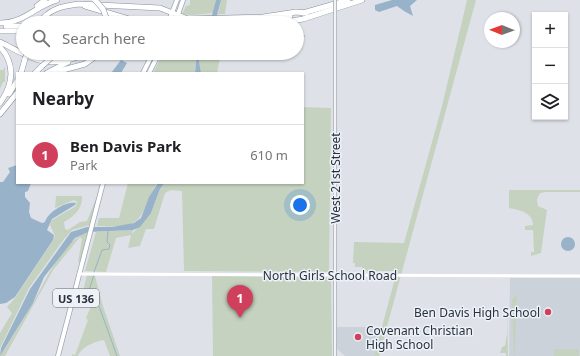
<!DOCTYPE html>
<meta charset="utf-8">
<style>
body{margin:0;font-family:"Noto Sans",sans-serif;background:#f2f2f2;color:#202124}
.controls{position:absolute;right:12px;top:12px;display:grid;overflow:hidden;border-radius:0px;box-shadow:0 1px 3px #0004}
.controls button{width:36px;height:36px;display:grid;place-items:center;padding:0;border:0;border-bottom:1px solid #e0e0e0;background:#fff;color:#202124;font:20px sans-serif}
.compass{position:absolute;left:484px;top:12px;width:36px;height:36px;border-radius:50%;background:#fff;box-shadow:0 1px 3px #0004;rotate:271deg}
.you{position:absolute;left:300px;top:205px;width:14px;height:14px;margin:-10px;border:3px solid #fff;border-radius:50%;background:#1a73e8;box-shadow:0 0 0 6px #1a73e833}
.badge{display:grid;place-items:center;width:26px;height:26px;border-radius:50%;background:#d0405d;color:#fff;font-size:13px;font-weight:700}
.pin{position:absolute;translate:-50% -33px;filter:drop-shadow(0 1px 2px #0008)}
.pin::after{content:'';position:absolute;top:21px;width:14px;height:12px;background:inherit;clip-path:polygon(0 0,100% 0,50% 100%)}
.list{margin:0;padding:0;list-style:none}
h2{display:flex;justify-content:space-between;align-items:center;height:52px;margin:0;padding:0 16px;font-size:17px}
h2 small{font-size:13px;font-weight:400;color:#757577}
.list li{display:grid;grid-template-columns:26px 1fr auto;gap:12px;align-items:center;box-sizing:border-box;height:60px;padding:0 16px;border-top:1px solid #e0e0e0}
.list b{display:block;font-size:15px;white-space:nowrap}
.list p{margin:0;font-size:13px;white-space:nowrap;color:#757577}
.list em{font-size:13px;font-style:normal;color:#757577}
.icon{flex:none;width:22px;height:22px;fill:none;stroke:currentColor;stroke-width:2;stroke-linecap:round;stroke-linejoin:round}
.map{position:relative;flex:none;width:580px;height:356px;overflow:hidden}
.search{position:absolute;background:#fff;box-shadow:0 1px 3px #0004;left:16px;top:16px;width:288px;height:44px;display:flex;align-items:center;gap:10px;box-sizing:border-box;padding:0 14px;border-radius:22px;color:#757577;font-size:15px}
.panel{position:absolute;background:#fff;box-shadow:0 1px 3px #0004;left:16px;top:72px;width:288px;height:112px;border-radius:0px}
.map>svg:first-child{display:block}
</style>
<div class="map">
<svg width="580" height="356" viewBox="0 0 580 356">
<rect width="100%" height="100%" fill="#dee2e8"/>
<g fill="#ccd2da">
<polygon points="510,278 580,278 580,356 509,356"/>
<polygon points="336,327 381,327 374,356 345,356 336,348"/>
</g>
<g fill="#c5d2bf">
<polygon points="190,0 216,0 213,13 192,15 182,14 186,6 190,5"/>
<polygon points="221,0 227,0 225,14 218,14"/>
<polygon points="467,0 476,0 379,356 374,356 397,271 362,271 362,267 355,267 355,263 353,263 354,242 404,243 442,106"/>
<polygon points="163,53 197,53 195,73 153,73"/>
<polygon points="202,53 226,53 220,58 217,73 201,73 199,61"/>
<polygon points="5,67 5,82 3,82 0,89 0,70 3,70"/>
<polygon points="303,107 331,108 329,272 184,271 182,191 171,190 165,193 154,229 146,229 140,246 128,248 131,235 116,238 106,272 85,271 96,232 133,230 132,234 151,213 161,187 164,183 303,183"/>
<path d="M 128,183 L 157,183 C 137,219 146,229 97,226 L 99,218 L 119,218 Z"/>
<path d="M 509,190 L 580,190 L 580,192 L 546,192 L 540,193 L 537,199 L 538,206 L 547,210 L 541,253 L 531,256 L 531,252 L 534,252 L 533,230 L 525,230 L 525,226 L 533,225 C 533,213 520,210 509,208 Z"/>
<path d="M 98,194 L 90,225 L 72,230 L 64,239 L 29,288 L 0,348 L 0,333 L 12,313 L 7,307 L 15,298 L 52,242 L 55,236 L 50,225 L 52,220 L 76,206 L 77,202 L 74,200 L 55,208 L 56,196 L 82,196 C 83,208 74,217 64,222 L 65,229 L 68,230 L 80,222 L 87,221 Z"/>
<path d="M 88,232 L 80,262 L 78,262 L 82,239 L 80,237 L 53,270 L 5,356 L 0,356 C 12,338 23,319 34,301 C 47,278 62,241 88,232 Z"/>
<path d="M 87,275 L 95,276 L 103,306 L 120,356 L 110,356 L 104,340 C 96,341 81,347 78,356 L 72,356 L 72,354 L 75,355 L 88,320 L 86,318 L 92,304 L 81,299 Z"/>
<polygon points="212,276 331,277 332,356 213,356"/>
<polygon points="517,294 515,354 514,356 512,299"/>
<polygon points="507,305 508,356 506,356 506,353 500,353 502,347 505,346 507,334"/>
<rect x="554" y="349" width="25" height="7"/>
</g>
<g fill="#98b2c9">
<polygon points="216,0 221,0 215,23 210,23"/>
<polygon points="392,0 417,0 410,6 413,16 404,11 397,6 379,12 375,10 375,5"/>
<polygon points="303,34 305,36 300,42 300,48 297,46 297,35"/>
<polygon points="197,53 202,53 199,61 201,73 195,73"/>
<polygon points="121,60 127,63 121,73 111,73"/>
<path d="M 17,165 L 17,183 L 31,183 L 28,191 L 25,192 L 25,197 L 30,203 L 29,212 L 31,218 L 42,223 L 45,222 C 48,212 66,201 76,203 L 75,205 L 52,219 L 47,230 L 54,235 L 53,240 L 15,297 L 6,303 L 0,304 L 0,182 L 3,182 L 10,172 L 8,168 Z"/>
<polygon points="158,183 164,183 160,189 151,213 140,227 133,230 88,232 75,238 44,277 33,303 0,356 1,348 30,289 71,232 87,227 112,227 134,223 141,218 149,197"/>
<circle cx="568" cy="244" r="7"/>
</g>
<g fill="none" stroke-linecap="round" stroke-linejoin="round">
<g stroke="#98b2c9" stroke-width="1">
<polyline points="94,272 102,250 109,249 110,245 107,242 108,231"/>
<polyline points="94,275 86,299 96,302 99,306 117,356"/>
</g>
<g stroke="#a3a9b2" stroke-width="4">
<polyline id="tertiary" points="335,15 335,356"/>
</g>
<g stroke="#9da7b4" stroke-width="5.5">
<g id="primary">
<polyline points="168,23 177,0"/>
<polyline points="175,23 183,0"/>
<polyline points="143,73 153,53"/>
<polyline points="149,73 159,53"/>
<polyline points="58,356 103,183"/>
</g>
</g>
<g stroke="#85919f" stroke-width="6">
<g id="motorway">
<polyline points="37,6 45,0"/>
<polyline points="85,6 132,20 165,23"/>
<polyline points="303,13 348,0"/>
<path d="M 0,23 C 25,23 35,6 57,0"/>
<path d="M 39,23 C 49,9 62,6 79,4 L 160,8 L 188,19 L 263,17 L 296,12 L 306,13"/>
<polyline points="249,23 290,16"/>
<polyline points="281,23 303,19 362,0"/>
<polyline points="6,26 23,26"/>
<polyline points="0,31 23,31"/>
<path d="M 0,42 C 30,57 45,70 80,56"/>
<path d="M 0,47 C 16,64 13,85 0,103"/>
<polyline points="51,58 57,53"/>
<polyline points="21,73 25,59"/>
<polyline points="35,73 42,66"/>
<polyline points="47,73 68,62"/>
<polyline points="52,73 85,64 100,53"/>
<polyline points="9,94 17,81"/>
<polyline points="0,114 17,93"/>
</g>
</g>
<use href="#tertiary" stroke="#f1f3f6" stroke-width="2.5"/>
<polyline stroke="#fff" stroke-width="3" points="79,274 580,276"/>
<use href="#primary" stroke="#fff" stroke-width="4"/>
<use href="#motorway" stroke="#fff" stroke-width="5"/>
<g stroke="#a3a9b2" stroke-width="4" stroke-linecap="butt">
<polyline id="tertiary-bridge" points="335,15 335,0"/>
</g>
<g stroke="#85919f" stroke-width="6" stroke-linecap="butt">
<g id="motorway-bridge">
<polyline points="95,0 103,9 108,23"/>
<polyline points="25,59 27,53"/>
<polyline points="42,66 51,58"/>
</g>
</g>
<use href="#tertiary-bridge" stroke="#f1f3f6" stroke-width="2.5"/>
<use href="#motorway-bridge" stroke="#fff" stroke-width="5"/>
</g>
<g fill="#d0405d" stroke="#eef1f6" stroke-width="1.5">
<circle cx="548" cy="312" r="4"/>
<circle cx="358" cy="337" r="4"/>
</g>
<g text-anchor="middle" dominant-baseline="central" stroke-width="3" stroke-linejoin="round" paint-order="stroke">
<rect fill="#eef1f6" stroke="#636b76" stroke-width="1" x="53" y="289" width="46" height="18" rx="3"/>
<g font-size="11" font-weight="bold" fill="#27313f">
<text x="76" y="298">US 136</text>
</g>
<g font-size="12" fill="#27313f" stroke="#eef1f6">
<text transform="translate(335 178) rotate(-90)">West 21st Street</text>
<text x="330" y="275">North Girls School Road</text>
</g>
<g font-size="12" fill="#27313f" stroke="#eef1f6" text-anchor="end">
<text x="540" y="312">Ben Davis High School</text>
<text x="366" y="330" text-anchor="start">Covenant Christian<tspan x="366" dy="14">High School</tspan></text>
</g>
</g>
</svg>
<div class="controls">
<button>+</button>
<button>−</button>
<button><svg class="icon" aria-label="layers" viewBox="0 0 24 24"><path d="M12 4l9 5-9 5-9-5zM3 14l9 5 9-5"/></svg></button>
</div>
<svg class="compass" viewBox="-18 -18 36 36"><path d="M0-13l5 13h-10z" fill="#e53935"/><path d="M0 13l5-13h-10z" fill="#757577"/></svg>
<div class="you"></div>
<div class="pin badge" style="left:240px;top:318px">1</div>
<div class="search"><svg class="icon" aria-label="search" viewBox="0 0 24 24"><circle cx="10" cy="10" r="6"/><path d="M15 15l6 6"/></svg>Search here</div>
<section class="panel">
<h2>Nearby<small></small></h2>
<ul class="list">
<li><span class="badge">1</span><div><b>Ben Davis Park</b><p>Park</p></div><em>610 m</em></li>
</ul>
</section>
</div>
